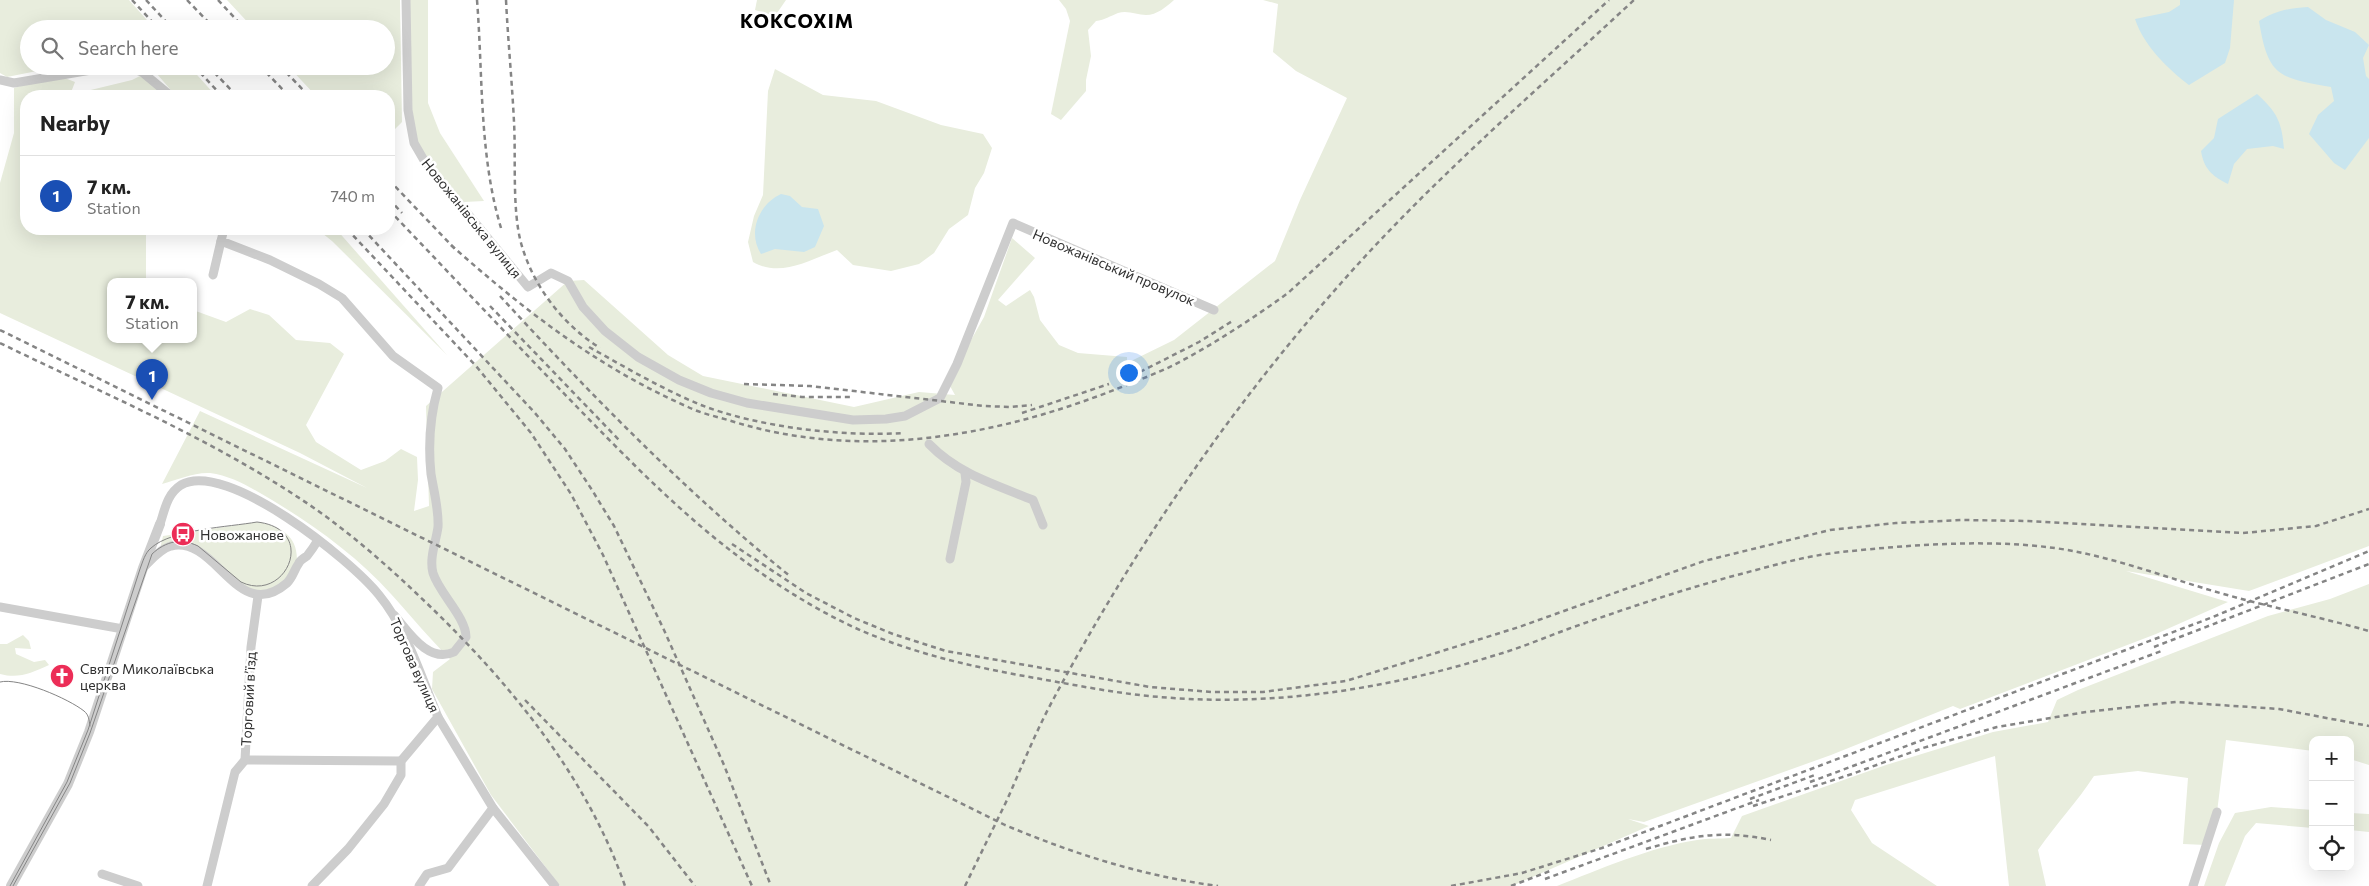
<!DOCTYPE html>
<meta charset="utf-8">
<style>
body{margin:0;font-family:Commissioner,sans-serif;background:#f2f2f2;color:#222}
.controls{position:absolute;right:15px;bottom:15px;display:grid;overflow:hidden;border-radius:10px;box-shadow:0 5px 20px #0002}
.controls button{width:45px;height:45px;display:grid;place-items:center;padding:0;border:0;border-bottom:1px solid #e0e0e0;background:#fff;color:#222;font:25px sans-serif}
.you{position:absolute;left:1128px;top:372px;width:18px;height:18px;margin:-12px;border:4px solid #fff;border-radius:50%;background:#1a73e8;box-shadow:0 0 0 8px #1a73e833}
.badge{display:grid;place-items:center;width:32px;height:32px;border-radius:50%;background:#ec2d57;color:#fff;font-size:16px;font-weight:700}
.pin{position:absolute;translate:-50% -41px;filter:drop-shadow(0 1px 2px #0008)}
.pin::after{content:'';position:absolute;top:26px;width:18px;height:15px;background:inherit;clip-path:polygon(0 0,100% 0,50% 100%)}
.popup{position:absolute;left:107px;top:278px;width:90px;height:65px;box-sizing:border-box;display:grid;place-content:center;border-radius:10px;background:#fff;filter:drop-shadow(0 1px 4px #0005);font-size:16px;white-space:nowrap;color:#767676}
.popup b{font-size:19px;color:#222}
.popup::after{content:'';position:absolute;left:50%;top:100%;margin-left:-10px;border:10px solid transparent;border-top-color:#fff}
.list{margin:0;padding:0;list-style:none}
h2{display:flex;justify-content:space-between;align-items:center;height:65px;margin:0;padding:0 20px;font-size:21px}
h2 small{font-size:16px;font-weight:400;color:#767676}
.list li{display:grid;grid-template-columns:32px 1fr auto;gap:15px;align-items:center;box-sizing:border-box;height:80px;padding:0 20px;border-top:1px solid #e0e0e0}
.list b{display:block;font-size:19px;white-space:nowrap}
.list p{margin:0;font-size:16px;white-space:nowrap;color:#767676}
.list em{font-size:16px;font-style:normal;color:#767676}
.icon{flex:none;width:28px;height:28px;fill:none;stroke:currentColor;stroke-width:2;stroke-linecap:round;stroke-linejoin:round}
.map{position:relative;flex:none;width:2369px;height:886px;overflow:hidden}
.search{position:absolute;background:#fff;box-shadow:0 5px 20px #0002;left:20px;top:20px;width:375px;height:55px;display:flex;align-items:center;gap:12px;box-sizing:border-box;padding:0 18px;border-radius:28px;color:#767676;font-size:19px}
.panel{position:absolute;background:#fff;box-shadow:0 5px 20px #0002;left:20px;top:90px;width:375px;height:145px;border-radius:20px}
.map>svg:first-child{display:block}
</style>
<div class="map">
<svg width="2369" height="886" viewBox="0 0 2369 886">
<rect width="100%" height="100%" fill="#fff"/>
<g fill="#e8eddd">
<polygon points="0,0 129,0 155,29 29,29 29,66 62,66 7,77 0,73"/>
<polygon points="227,0 400,0 402,122 389,135 389,96 316,96 288,66 386,66 386,29 254,29"/>
<polygon points="406,0 428,0 428,103 440,133 484,201 464,202 421,156 410,123"/>
<polygon points="757,0 786,0 775,16 755,10"/>
<path d="M 1059,0 L 1174,0 C 1166,7 1157,15 1146,15 C 1137,15 1128,10 1118,13 C 1110,16 1105,20 1096,21 L 1088,30 L 1091,56 L 1086,80 L 1086,91 L 1061,120 L 1051,114 L 1070,21 L 1066,9 Z"/>
<path d="M 1263,0 L 2369,0 L 2369,546 L 2249,591 L 2126,571 L 2228,602 L 2156,634 L 1960,709 L 1953,706 L 1831,755 L 1644,822 L 1628,819 L 1649,826 L 1512,886 L 560,886 L 491,795 L 432,689 L 433,672 L 450,659 C 429,638 411,616 391,594 C 358,557 315,526 272,500 C 253,489 233,476 210,473 C 195,472 176,480 162,484 L 200,411 L 367,488 L 300,453 L 0,313 L 0,183 L 14,133 L 14,88 L 57,75 L 75,82 L 70,95 L 132,80 L 140,76 L 167,94 L 167,96 L 26,96 L 26,229 L 146,229 L 146,281 L 111,281 L 111,339 L 193,339 L 193,310 L 226,322 L 250,309 L 269,315 L 296,340 L 330,343 L 344,354 L 306,425 L 316,442 L 361,470 L 385,461 L 401,449 L 417,457 L 418,480 L 414,511 L 429,506 L 426,406 L 568,281 L 584,280 L 668,355 L 703,376 L 854,407 L 919,392 L 955,395 L 950,386 L 961,358 L 984,317 L 1012,238 L 1035,258 L 998,300 L 1006,306 L 1030,290 L 1034,297 L 1040,320 L 1059,345 L 1078,353 L 1127,357 L 1127,363 L 1174,340 L 1275,261 L 1300,200 L 1347,98 L 1296,71 L 1273,52 L 1278,4 Z"/>
<polygon points="143,66 189,66 216,96 176,96 157,74"/>
<path d="M 775,69 L 823,95 L 876,101 L 941,125 L 983,134 L 992,148 L 984,173 L 975,188 L 968,215 L 949,229 L 934,253 L 919,264 L 891,271 L 853,265 L 837,250 C 809,260 781,278 753,262 L 748,242 L 754,216 L 763,195 L 768,91 Z"/>
<polygon points="317,229 336,229 447,355 332,241"/>
<path d="M 257,522 C 285,526 303,541 295,572 L 275,591 L 249,593 L 209,558 L 183,546 L 159,553 L 163,536 Z"/>
<path d="M 2369,584 L 2369,765 L 2350,759 L 2350,740 L 2313,740 L 2313,751 L 2226,740 L 2217,812 L 2206,845 L 2183,844 L 2188,778 L 2138,771 L 2094,776 C 2077,802 2056,824 2038,850 L 2046,886 L 2009,886 L 1995,756 L 1855,800 L 1851,810 L 1872,843 L 1937,886 L 1557,886 C 1600,869 1651,847 1697,840 C 1708,838 1720,839 1731,838 L 1742,816 L 1886,765 L 1993,732 L 2048,722 L 2057,700 L 2078,690 L 2268,616 L 2330,599 Z"/>
<path d="M 23,635 L 29,641 L 31,649 L 15,648 L 16,654 L 34,662 L 45,660 L 49,665 C 31,673 19,679 0,674 L 0,644 L 7,644 Z"/>
<polygon points="2271,807 2313,810 2313,828 2256,823 2245,836 2225,886 2204,886 2219,843 2235,813"/>
<polygon points="2350,813 2369,814 2369,832 2350,830"/>
</g>
<g fill="#c9e5ee">
<path d="M 2180,0 L 2234,0 L 2230,48 L 2225,63 L 2189,85 C 2167,68 2144,46 2135,19 L 2169,12 L 2180,5 Z"/>
<path d="M 2308,7 L 2326,20 L 2355,32 L 2369,45 L 2363,58 L 2366,76 L 2369,79 L 2369,138 L 2345,170 L 2334,163 L 2309,134 L 2318,115 L 2334,101 L 2331,87 C 2278,78 2268,76 2259,21 C 2275,11 2289,8 2308,7 Z"/>
<path d="M 2257,94 C 2277,112 2282,122 2284,149 L 2273,146 L 2247,149 L 2234,164 L 2228,184 C 2212,176 2204,169 2201,151 L 2214,138 L 2218,119 Z"/>
<path d="M 781,194 L 790,196 L 802,207 L 818,209 L 824,226 L 815,247 L 804,252 L 775,249 L 761,254 C 747,232 759,204 781,194 Z"/>
</g>
<g fill="none" stroke-linecap="round" stroke-linejoin="round">
<g stroke="#cdcdcd" stroke-width="9">
<polyline points="406,0 408,110 414,143 425,162 528,287 551,273 568,281 583,307 605,331 638,357 679,380 711,393 747,403 853,420 886,419 905,416 940,398 957,364 1013,223 1214,310"/>
<polyline points="125,66 142,72 171,96"/>
<polyline points="0,80 14,83 115,66"/>
<path d="M 224,229 L 221,241 L 270,260 L 319,284 L 342,298 L 393,356 L 438,388 C 430,416 428,445 431,474 C 434,492 439,510 438,527 C 436,542 429,558 433,573 C 439,593 466,617 466,637 L 454,652 C 428,664 408,631 394,615"/>
<polyline points="213,275 221,241"/>
<path d="M 929,444 C 958,474 996,485 1033,500 L 1043,525"/>
<path d="M 160,524 C 165,509 167,494 181,485 C 226,459 351,560 379,595 C 407,629 421,677 438,717 L 401,761 L 401,775 L 384,804 L 348,849 L 312,886"/>
<polyline points="950,559 966,482 965,473"/>
<path d="M 144,567 C 151,560 160,549 171,546 C 217,535 237,626 287,583 C 293,577 294,570 299,563 C 300,560 304,558 307,556 C 311,551 315,545 318,540"/>
<polyline points="0,607 123,629"/>
<polyline points="245,760 401,761"/>
<polyline points="493,808 555,886"/>
<polyline points="102,874 138,886"/>
<polyline points="207,886 235,772 245,760 251,647 258,596"/>
<polyline points="419,886 427,874 448,868 493,808 438,717"/>
<polyline points="2193,886 2217,812"/>
</g>
<polyline stroke="#cdcdcd" stroke-width="10" points="11,886 68,784 89,732 143,568 160,524"/>
<g stroke="#858585" stroke-width="1">
<path d="M 0,682 C 19,677 69,699 84,711 C 89,715 89,720 90,726"/>
<path d="M 10,886 L 67,782 L 88,730 L 140,569 C 143,561 145,553 151,548 C 172,529 229,527 257,522 C 319,529 286,604 241,582 L 198,546 C 181,538 166,541 152,554 L 90,733 L 70,783 L 13,886"/>
</g>
<g stroke="#858585" stroke-width="2.5" stroke-dasharray="5 4" stroke-linecap="butt">
<polyline points="132,0 159,29"/>
<polyline points="146,0 173,29"/>
<polyline points="187,0 215,29"/>
<polyline points="218,0 245,29"/>
<path d="M 477,0 C 483,76 479,155 501,228"/>
<path d="M 506,0 C 508,41 512,81 514,122 C 516,158 512,209 521,243 C 533,286 562,324 600,348"/>
<polyline points="194,66 222,96"/>
<polyline points="208,66 237,96"/>
<polyline points="260,66 289,96"/>
<polyline points="280,66 309,96"/>
<polyline points="389,180 455,249"/>
<polyline points="389,199 402,213"/>
<path d="M 389,210 C 452,276 515,343 578,408 C 655,487 724,557 822,611 C 889,649 966,666 1041,679 C 1080,686 1120,694 1160,697 C 1274,707 1387,689 1496,655 C 1520,648 1544,638 1568,629 C 1630,607 1693,586 1756,570 C 1785,562 1813,555 1842,552 C 1917,544 2010,537 2083,553 C 2129,563 2175,580 2220,593 C 2269,607 2320,617 2369,631"/>
<polyline points="347,229 476,366 531,433 571,494 603,555 752,886"/>
<polyline points="363,229 535,413 565,449 592,490 614,526 664,630 724,765 771,886"/>
<path d="M 451,245 C 524,310 597,367 688,407 C 700,413 714,416 728,420 C 856,461 991,438 1114,390 C 1134,382 1155,374 1174,365 C 1214,344 1252,319 1288,293 L 1609,0"/>
<path d="M 500,296 C 591,395 686,492 791,577"/>
<polyline points="490,306 620,441"/>
<path d="M 0,330 L 1005,825 C 1074,854 1143,876 1218,886"/>
<path d="M 0,343 C 98,391 201,434 293,494 C 337,522 378,557 416,593 C 503,675 585,771 625,886"/>
<path d="M 589,347 C 625,367 662,389 701,405 C 758,427 842,437 904,433"/>
<polyline points="1140,372 1199,342 1234,320"/>
<polyline points="744,384 810,386 984,406 1011,407 1032,405"/>
<polyline points="773,394 802,397 853,397"/>
<polyline points="1022,413 1109,384"/>
<polyline points="732,544 806,593 854,618 893,634 946,651 1150,687 1211,692 1263,692 1346,681 1519,627 1704,561 1830,530 1896,523 1963,520 2028,521 2243,533 2316,526 2369,509"/>
<polyline points="2154,647 2369,564"/>
<polyline points="525,700 649,827 695,886"/>
<polyline points="1810,782 2164,650"/>
<polyline points="1750,799 1815,775"/>
<polyline points="1753,806 1852,774 1923,748 1997,727 2086,712 2176,702 2279,709 2369,726"/>
<path d="M 1646,849 C 1693,835 1723,830 1771,840"/>
<polyline points="1545,879 1759,800"/>
<path d="M 965,886 C 979,857 993,829 1007,800 C 1022,766 1036,731 1054,698 C 1134,549 1230,408 1342,282 C 1431,181 1535,92 1634,0"/>
<polyline points="1451,886 1522,873 1602,848 2213,617 2369,551"/>
<polyline points="1511,886 1550,871"/>
</g>
</g>
<defs>
<g id="bus-disc" transform="scale(1.25)"><circle r="9.5" fill="#ec2d57" stroke="#fff"/><path d="M-5-6H5V4H4V6H2V4H-2V6H-4V4H-5ZM-3.5-4V0h7V-4ZM-3.5 1.2v1.5H-2V1.2ZM2 1.2v1.5H3.5V1.2Z" fill="#fff"/></g>
<g id="church-disc" transform="scale(1.25)"><circle r="9.5" fill="#ec2d57" stroke="#fff"/><path d="M-1.2-6h2.4v3.5h3.3v2.4h-3.3V6h-2.4V-.1h-3.3v-2.4h3.3Z" fill="#fff"/></g>
</defs>
<g fill-rule="evenodd">
<use href="#bus-disc" x="183" y="534"/>
<use href="#church-disc" x="62" y="676"/>
</g>
<g text-anchor="middle" dominant-baseline="central" stroke-width="5" stroke-linejoin="round" paint-order="stroke">
<g font-size="14" fill="#303030" stroke="#fff">
<text transform="translate(472 218) rotate(51)">Новожанівська вулиця</text>
<text transform="translate(1114 267) rotate(23)">Новожанівський провулок</text>
<text transform="translate(415 665) rotate(66)">Торгова вулиця</text>
<text transform="translate(248 699) rotate(-87)">Торговий в’їзд</text>
</g>
<g font-size="14" fill="#303030" stroke="#fff" text-anchor="start">
<text x="200" y="534">Новожанове</text>
<text x="80" y="668">Свято Миколаївська<tspan x="80" dy="16">церква</tspan></text>
</g>
<g font-size="19" font-weight="bold" letter-spacing="1" fill="#000" stroke="#fff">
<text x="797" y="20">КОКСОХІМ</text>
</g>
</g>
</svg>
<div class="controls">
<button>+</button>
<button>−</button>
<button><svg class="icon" aria-label="locate" viewBox="0 0 24 24"><circle cx="12" cy="12" r="6"/><path d="M12 2v4M12 18v4M2 12h4M18 12h4"/></svg></button>
</div>
<div class="you"></div>
<div class="pin badge" style="left:152px;top:400px;background:#1a4fb4">1</div>
<div class="popup"><b>7 км.</b>Station</div>
<div class="search"><svg class="icon" aria-label="search" viewBox="0 0 24 24"><circle cx="10" cy="10" r="6"/><path d="M15 15l6 6"/></svg>Search here</div>
<section class="panel">
<h2>Nearby<small></small></h2>
<ul class="list">
<li><span class="badge" style="background:#1a4fb4">1</span><div><b>7 км.</b><p>Station</p></div><em>740 m</em></li>
</ul>
</section>
</div>
